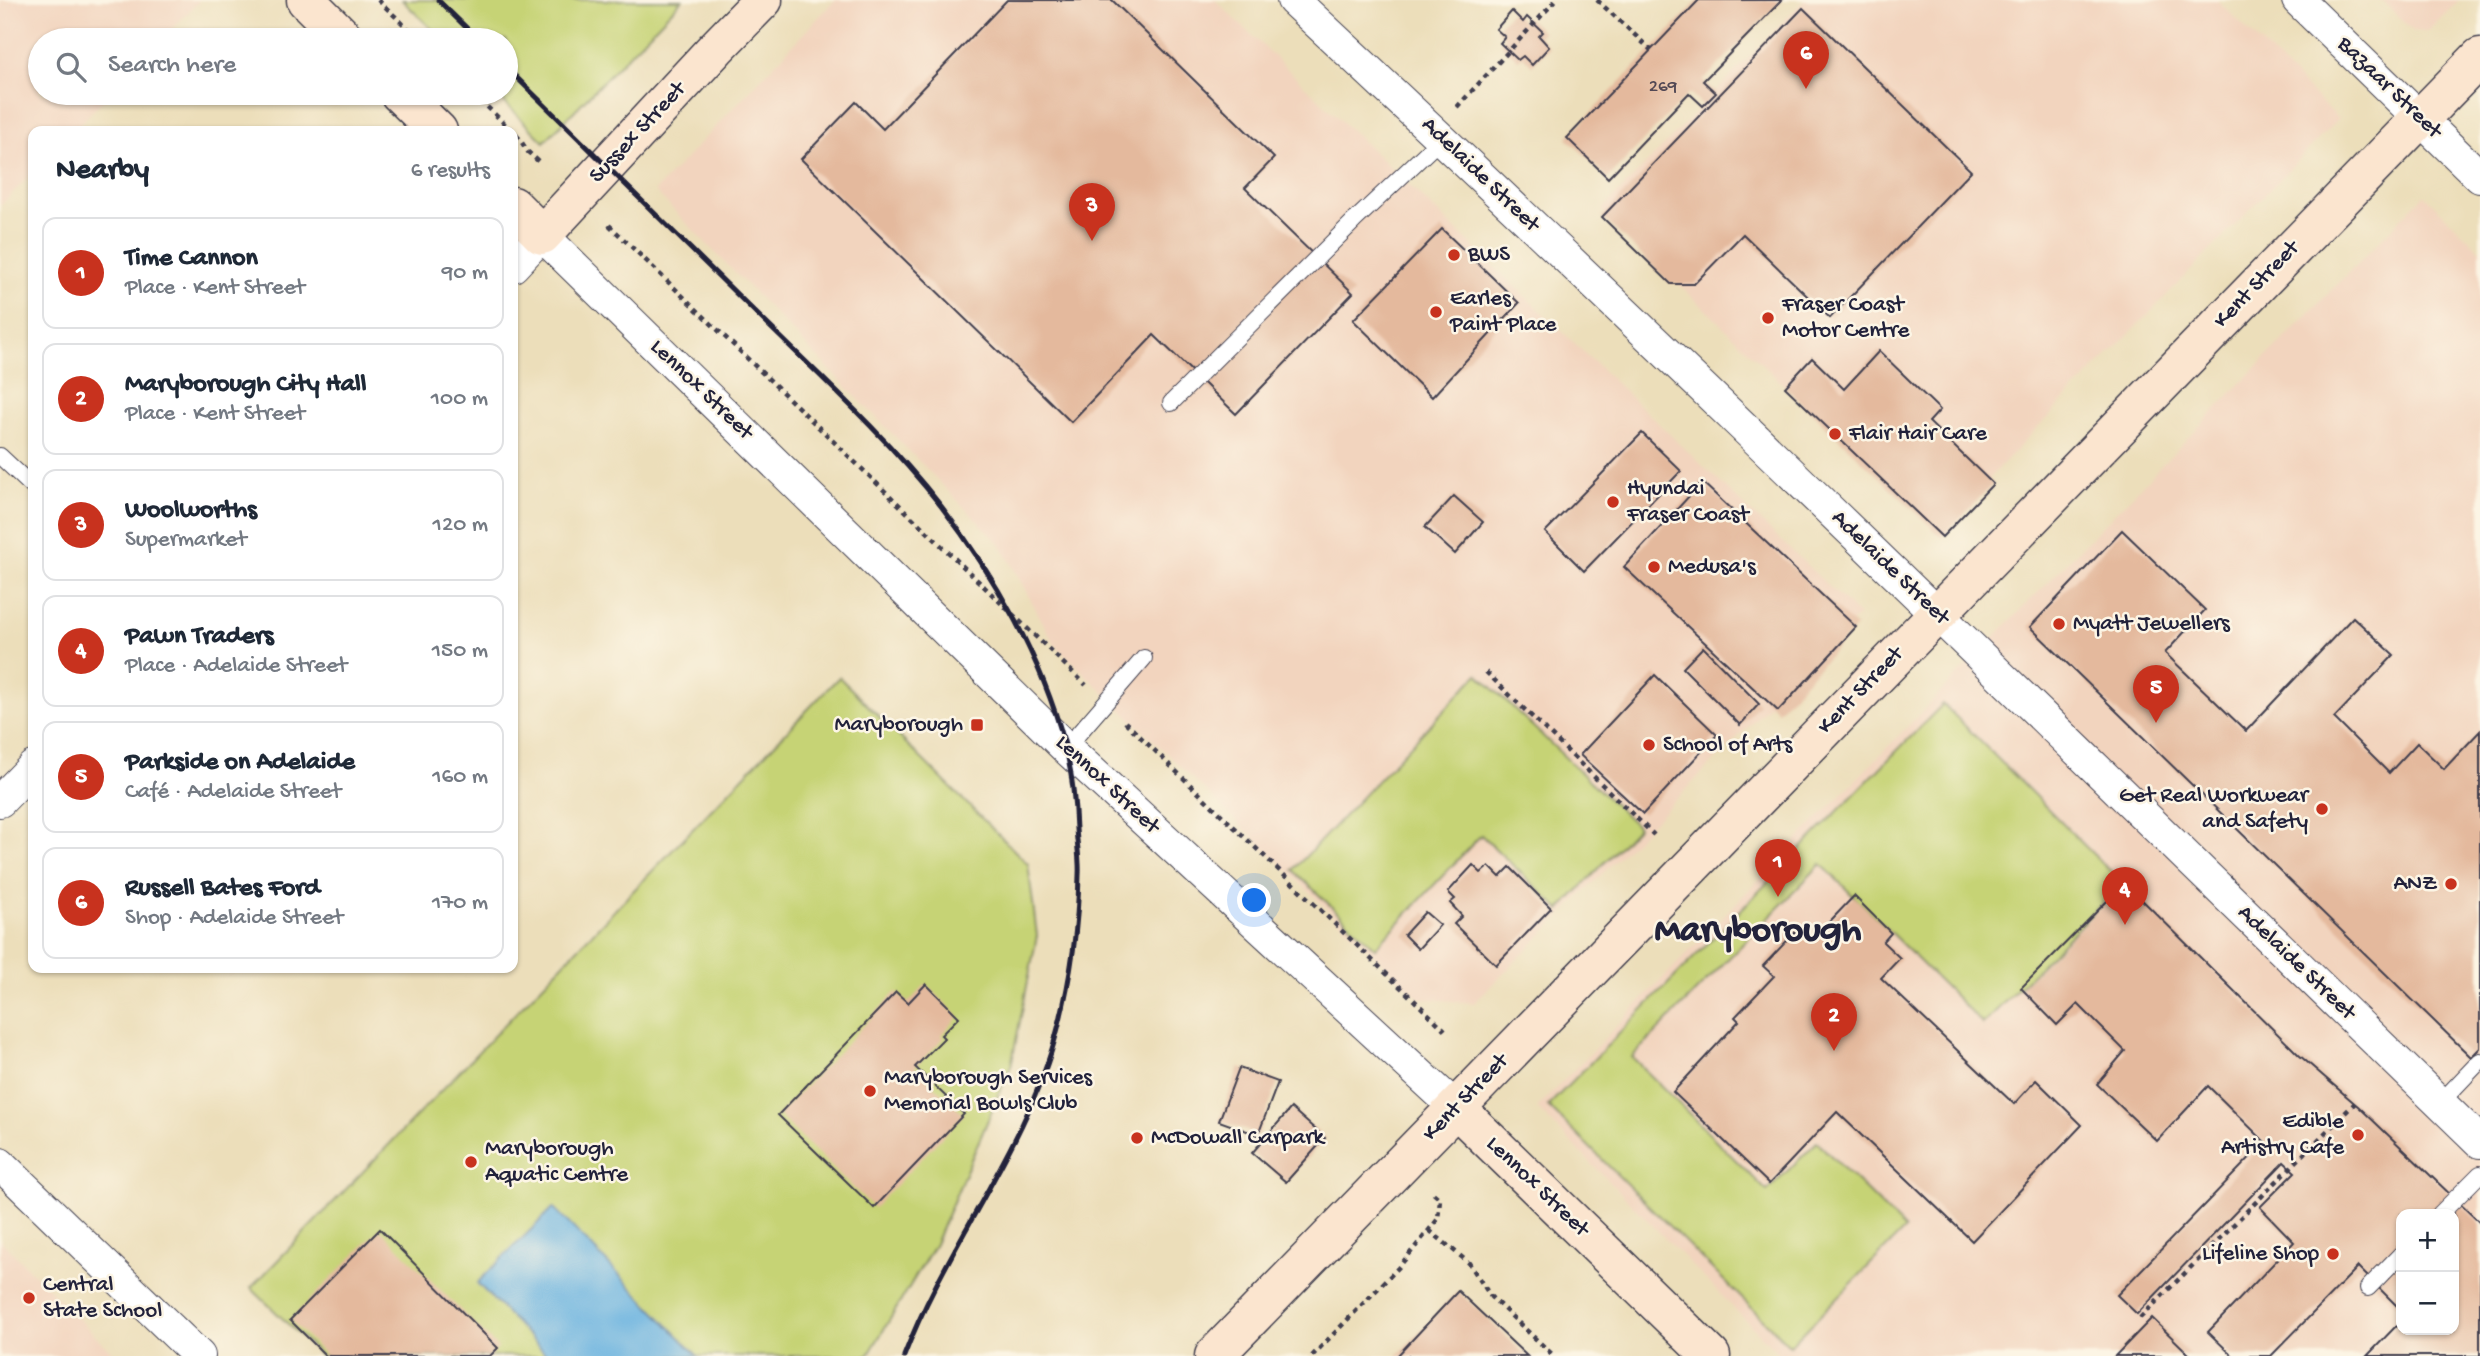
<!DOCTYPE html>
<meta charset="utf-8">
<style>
body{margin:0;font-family:"Gochi Hand",sans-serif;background:#f6f6f7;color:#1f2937}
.controls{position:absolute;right:21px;bottom:21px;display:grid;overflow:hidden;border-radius:14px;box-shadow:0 2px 5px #0004}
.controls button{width:63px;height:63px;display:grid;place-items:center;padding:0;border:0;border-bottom:2px solid #e0e1e3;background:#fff;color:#1f2937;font:35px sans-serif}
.you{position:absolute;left:1255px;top:901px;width:24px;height:24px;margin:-18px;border:5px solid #fff;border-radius:50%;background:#1a73e8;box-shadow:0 0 0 10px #1a73e833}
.badge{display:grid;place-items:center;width:46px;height:46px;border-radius:50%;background:#c8321e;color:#fff;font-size:23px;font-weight:700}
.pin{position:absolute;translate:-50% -58px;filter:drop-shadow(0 2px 4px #0008)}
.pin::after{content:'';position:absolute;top:37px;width:24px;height:21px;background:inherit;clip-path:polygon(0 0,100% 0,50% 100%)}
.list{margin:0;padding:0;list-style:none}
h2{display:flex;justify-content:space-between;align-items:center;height:91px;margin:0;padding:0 28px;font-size:30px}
h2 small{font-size:23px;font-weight:400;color:#747a83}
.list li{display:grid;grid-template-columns:46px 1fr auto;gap:21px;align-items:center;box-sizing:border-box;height:112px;margin:0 14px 14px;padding:0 14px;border:2px solid #e0e1e3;border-radius:14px}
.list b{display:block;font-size:26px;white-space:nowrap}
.list p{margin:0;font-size:23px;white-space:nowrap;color:#747a83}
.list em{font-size:23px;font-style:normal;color:#747a83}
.icon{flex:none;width:38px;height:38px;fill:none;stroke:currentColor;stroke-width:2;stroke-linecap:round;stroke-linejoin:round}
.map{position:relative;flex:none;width:2480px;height:1356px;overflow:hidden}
.search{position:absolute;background:#fff;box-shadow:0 2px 5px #0004;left:28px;top:28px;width:490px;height:77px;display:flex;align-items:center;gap:18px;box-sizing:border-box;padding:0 24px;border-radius:38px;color:#747a83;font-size:26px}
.panel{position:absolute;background:#fff;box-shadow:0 2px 5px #0004;left:28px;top:126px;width:490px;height:847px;border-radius:14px}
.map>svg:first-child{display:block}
</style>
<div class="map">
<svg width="2480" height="1356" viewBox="0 0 2480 1356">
<rect width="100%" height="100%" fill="#fcf5e5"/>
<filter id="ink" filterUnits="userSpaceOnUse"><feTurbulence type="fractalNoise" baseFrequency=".0143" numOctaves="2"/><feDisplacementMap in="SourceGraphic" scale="14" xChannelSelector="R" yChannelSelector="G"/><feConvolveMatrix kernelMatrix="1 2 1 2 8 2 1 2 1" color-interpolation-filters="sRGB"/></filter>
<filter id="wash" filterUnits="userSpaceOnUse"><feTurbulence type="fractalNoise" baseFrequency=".00686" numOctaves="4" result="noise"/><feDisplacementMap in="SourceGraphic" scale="28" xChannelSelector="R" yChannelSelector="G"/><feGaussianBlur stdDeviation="1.57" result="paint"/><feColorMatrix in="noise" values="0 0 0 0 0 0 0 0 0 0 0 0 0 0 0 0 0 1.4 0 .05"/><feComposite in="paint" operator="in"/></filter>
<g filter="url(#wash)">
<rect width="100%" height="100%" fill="#ecdeba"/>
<g fill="#f2d4be" fill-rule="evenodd">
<polygon points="0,0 200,0 161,40 40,40 40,93 110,93 73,131 33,131 33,172 0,206"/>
<polygon points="835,0 1215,0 1859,615 1474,1003 1419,998 1055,645 1001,545 655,191"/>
<polygon points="1804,0 2217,0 2338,119 1988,479 1993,484 1942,537 1602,210"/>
<polygon points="2381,0 2459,0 2427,32 2413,31"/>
<path d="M 2424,195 L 2480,250 L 2480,1356 L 1781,1356 L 1537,1108 ZM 2401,1214 L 2454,1214 L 2454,1330 L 2401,1330 Z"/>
<polygon points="0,1240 116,1356 0,1356"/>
</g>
<g fill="#c6d375" stroke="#747a58" stroke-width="2">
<polygon points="402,0 682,0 544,142 495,93 506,93 506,40 443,40"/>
<polygon points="1478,674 1638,827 1560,910 1481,835 1375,948 1293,870"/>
<polygon points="839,677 1028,864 1037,936 1011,1066 935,1244 868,1356 321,1356 251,1288"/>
<polygon points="1943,704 2122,883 1983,1024 1821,864 1632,1057 1767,1191 1817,1142 1905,1229 1790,1346 1548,1106"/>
</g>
<polygon fill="#69b2e0" stroke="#466a8e" stroke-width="2" points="553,1208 554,1208 698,1356 548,1356 477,1283"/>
<g id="blocks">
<g fill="#e4b99d">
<polygon points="1007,0 1112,0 1274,158 1245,188 1353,293 1236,414 1154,335 1071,422 801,159 856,102 883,129"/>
<polygon points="1699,0 1782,0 1703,81 1716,93 1703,106 1689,93 1608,178 1567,138"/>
<polygon points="1803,8 1971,171 1830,318 1743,234 1694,284 1671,284 1602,217"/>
<polygon points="1512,11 1523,22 1527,17 1543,32 1539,36 1549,47 1532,65 1523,56 1518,60 1500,43 1505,37 1496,29"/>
<polygon points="1442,229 1519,303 1432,397 1353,320"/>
<polygon points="1879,351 1940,410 1929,422 1993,484 1942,537 1785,387 1812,358 1844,389"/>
<polygon points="1642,433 1681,471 1584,571 1545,532"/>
<polygon points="1702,482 1856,627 1778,711 1624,567"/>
<polygon points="1454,496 1483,522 1455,554 1425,527"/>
<polygon points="2122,530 2205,610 2165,653 2246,731 2353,617 2394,655 2334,718 2389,773 2417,743 2444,769 2480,731 2480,1048 2471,1057 2030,627"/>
<polygon points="1703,647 1759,704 1740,725 1683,668"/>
<polygon points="1655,675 1717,735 1643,814 1580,755"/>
<polygon points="1473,865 1481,873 1489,866 1500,877 1510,867 1551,908 1496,965 1454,924 1462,916 1450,903 1455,899 1448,892"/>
<polygon points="2125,883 2299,1055 2359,1107 2480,1223 2480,1356 2367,1356 2401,1321 2401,1330 2454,1330 2454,1214 2401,1214 2401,1310 2358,1267 2271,1356 2233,1356 2208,1332 2294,1242 2260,1207 2295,1172 2284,1162 2137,1314 2117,1295 2265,1142 2208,1086 2157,1141 2097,1084 2125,1051 2078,1004 2057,1025 2021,988"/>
<polygon points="1854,896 1891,933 1883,942 1900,958 1881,978 2014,1104 2036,1080 2082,1125 1972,1241 1837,1112 1769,1184 1673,1092 1739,1021 1735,1017 1774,976 1763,966 1800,927 1813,939"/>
<polygon points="1425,912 1440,925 1418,949 1404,935"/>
<polygon points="926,984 959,1017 941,1035 944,1038 915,1067 964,1114 874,1208 778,1115 896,992 908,1003"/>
<polygon points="1239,1068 1278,1082 1258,1135 1219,1121"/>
<polygon points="1291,1108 1325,1138 1286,1182 1252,1153"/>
<polygon points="380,1229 498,1348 490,1356 326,1356 290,1320"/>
<polygon points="1458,1291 1527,1356 1397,1356"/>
<polygon points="2152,1318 2191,1356 2115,1356"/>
</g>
</g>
</g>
<g filter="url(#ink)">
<use href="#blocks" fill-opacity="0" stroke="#403e4e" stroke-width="2"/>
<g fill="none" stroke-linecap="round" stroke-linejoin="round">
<g stroke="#403e4e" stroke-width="18">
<g id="lane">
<polyline points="1171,403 1354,221 1442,138"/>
<polyline points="0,456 33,487"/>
<polyline points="1066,748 1144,658"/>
<polyline points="2440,1103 2480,1061"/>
<polyline points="2440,1214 2480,1174"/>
<polyline points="2368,1288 2401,1254"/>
</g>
</g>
<g stroke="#403e4e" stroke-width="34">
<g id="street">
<path d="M 1293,0 C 1695,374 2086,760 2480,1142"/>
<polyline points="2298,0 2480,177"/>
<polyline points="513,266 542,235 1066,748 1456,1108"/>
<polyline points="0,801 33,767"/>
<polyline points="0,1164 199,1356"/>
</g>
</g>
<g stroke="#403e4e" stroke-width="41">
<g id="secondary">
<polyline points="306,0 346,40"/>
<polyline points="399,93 438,131"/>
<polyline points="513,206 542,235 716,48 763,0"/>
<polyline points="1456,1108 1711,1356"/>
<polyline points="1214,1356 2480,57"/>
</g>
</g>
<g stroke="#403e4e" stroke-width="4.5" stroke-dasharray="5 5" stroke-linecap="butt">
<polyline points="378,0 420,40"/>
<polyline points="1597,0 1651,50"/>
<polyline points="473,93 519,138 528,152 538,161"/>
<polyline points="1457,107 1556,0"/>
<polyline points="609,225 1086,685"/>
<polyline points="1486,672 1654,835"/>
<polyline points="1125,722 1445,1030"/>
<polyline points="1429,1230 1469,1263 1491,1297 1554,1356"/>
<polyline points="2140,1318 2355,1103"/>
<polyline points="1312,1356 1398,1268 1438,1219 1440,1199 1433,1193"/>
</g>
<use href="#lane" stroke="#fff" stroke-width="16"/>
<use href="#street" stroke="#fff" stroke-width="32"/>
<use href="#secondary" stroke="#fbe5cf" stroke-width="38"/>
<g stroke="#22223b" stroke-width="5">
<polyline points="438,0 479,40"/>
<path d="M 506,67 C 590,150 675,233 759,316 C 821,377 887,437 941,506 C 995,576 1042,659 1065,745 C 1072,772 1075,801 1076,829 C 1077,844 1080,860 1079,875 C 1078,926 1071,978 1058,1028 C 1028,1146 947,1243 904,1356"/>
</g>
</g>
</g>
<g fill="#c8321e" stroke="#fcf5e5" stroke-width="2.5">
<circle cx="1454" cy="255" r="7"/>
<circle cx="1436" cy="312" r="7"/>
<circle cx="1768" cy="318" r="7"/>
<circle cx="1835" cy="434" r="7"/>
<circle cx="1613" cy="502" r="7"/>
<circle cx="1654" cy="567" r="7"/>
<circle cx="2059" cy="624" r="7"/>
<rect x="970" y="718" width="14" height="14" rx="3.5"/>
<circle cx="1649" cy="745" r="7"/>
<circle cx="2322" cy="809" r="7"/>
<circle cx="2451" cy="884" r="7"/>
<circle cx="870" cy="1091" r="7"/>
<circle cx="2358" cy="1135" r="7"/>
<circle cx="1137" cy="1138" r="7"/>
<circle cx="471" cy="1162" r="7"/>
<circle cx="2333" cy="1254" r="7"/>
<circle cx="29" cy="1298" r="7"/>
</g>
<g text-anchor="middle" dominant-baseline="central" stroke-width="5" stroke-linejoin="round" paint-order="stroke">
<g font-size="19" fill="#524854">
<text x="1663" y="87">269</text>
</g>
<g font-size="23" fill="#22223b" stroke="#fcf5e5">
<text transform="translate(2389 88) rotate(44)">Bazaar Street</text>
<text transform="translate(638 133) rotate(-47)">Sussex Street</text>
<text transform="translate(1480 175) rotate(44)">Adelaide Street</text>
<text transform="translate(2257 285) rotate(-46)">Kent Street</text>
<text transform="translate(701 390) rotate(44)">Lennox Street</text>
<text transform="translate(1890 568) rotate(44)">Adelaide Street</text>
<text transform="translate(1861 691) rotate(-46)">Kent Street</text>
<text transform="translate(1107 785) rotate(43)">Lennox Street</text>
<text transform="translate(2296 963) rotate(44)">Adelaide Street</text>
<text transform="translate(1466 1098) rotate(-46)">Kent Street</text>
<text transform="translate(1537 1187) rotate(44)">Lennox Street</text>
</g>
<g font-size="23" fill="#22223b" stroke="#fcf5e5" text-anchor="start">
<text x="1468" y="255">BWS</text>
<text x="1450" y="299">Earles<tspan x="1450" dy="26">Paint Place</tspan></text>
<text x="1782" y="305">Fraser Coast<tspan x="1782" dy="26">Motor Centre</tspan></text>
<text x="1849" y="434">Flair Hair Care</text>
<text x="1627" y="489">Hyundai<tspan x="1627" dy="26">Fraser Coast</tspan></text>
<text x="1668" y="567">Medusa's</text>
<text x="2073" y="624">Myatt Jewellers</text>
<text x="963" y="725" text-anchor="end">Maryborough</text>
<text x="1663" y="745">School of Arts</text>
<text x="2308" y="796" text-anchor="end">Get Real Workwear<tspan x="2308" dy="26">and Safety</tspan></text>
<text x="2437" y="884" text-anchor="end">ANZ</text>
<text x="884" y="1078">Maryborough Services<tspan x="884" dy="26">Memorial Bowls Club</tspan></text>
<text x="2344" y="1122" text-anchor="end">Edible<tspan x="2344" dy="26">Artistry Cafe</tspan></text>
<text x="1151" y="1138">McDowall Carpark</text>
<text x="485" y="1149">Maryborough<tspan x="485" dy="26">Aquatic Centre</tspan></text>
<text x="2319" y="1254" text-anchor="end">Lifeline Shop</text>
<text x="43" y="1285">Central<tspan x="43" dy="26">State School</tspan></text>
</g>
<g font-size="37" font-weight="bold" fill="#22223b" stroke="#fcf5e5">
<text x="1758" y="932">Maryborough</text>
</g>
</g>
</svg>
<div class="controls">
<button>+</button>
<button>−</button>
</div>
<div class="you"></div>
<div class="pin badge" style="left:1778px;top:897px">1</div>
<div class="pin badge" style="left:1834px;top:1051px">2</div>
<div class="pin badge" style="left:1092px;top:241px">3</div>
<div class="pin badge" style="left:2125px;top:925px">4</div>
<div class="pin badge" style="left:2156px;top:723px">5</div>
<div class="pin badge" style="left:1806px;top:89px">6</div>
<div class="search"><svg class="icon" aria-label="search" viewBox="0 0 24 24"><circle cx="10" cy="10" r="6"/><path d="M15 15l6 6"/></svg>Search here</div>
<section class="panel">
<h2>Nearby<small>6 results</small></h2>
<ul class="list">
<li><span class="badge">1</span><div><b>Time Cannon</b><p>Place · Kent Street</p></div><em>90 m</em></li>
<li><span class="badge">2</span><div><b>Maryborough City Hall</b><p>Place · Kent Street</p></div><em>100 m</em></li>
<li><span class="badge">3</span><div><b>Woolworths</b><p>Supermarket</p></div><em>120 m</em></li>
<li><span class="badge">4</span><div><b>Pawn Traders</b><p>Place · Adelaide Street</p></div><em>150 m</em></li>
<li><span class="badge">5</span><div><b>Parkside on Adelaide</b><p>Café · Adelaide Street</p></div><em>160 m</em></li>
<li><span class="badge">6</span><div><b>Russell Bates Ford</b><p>Shop · Adelaide Street</p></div><em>170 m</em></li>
</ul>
</section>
</div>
